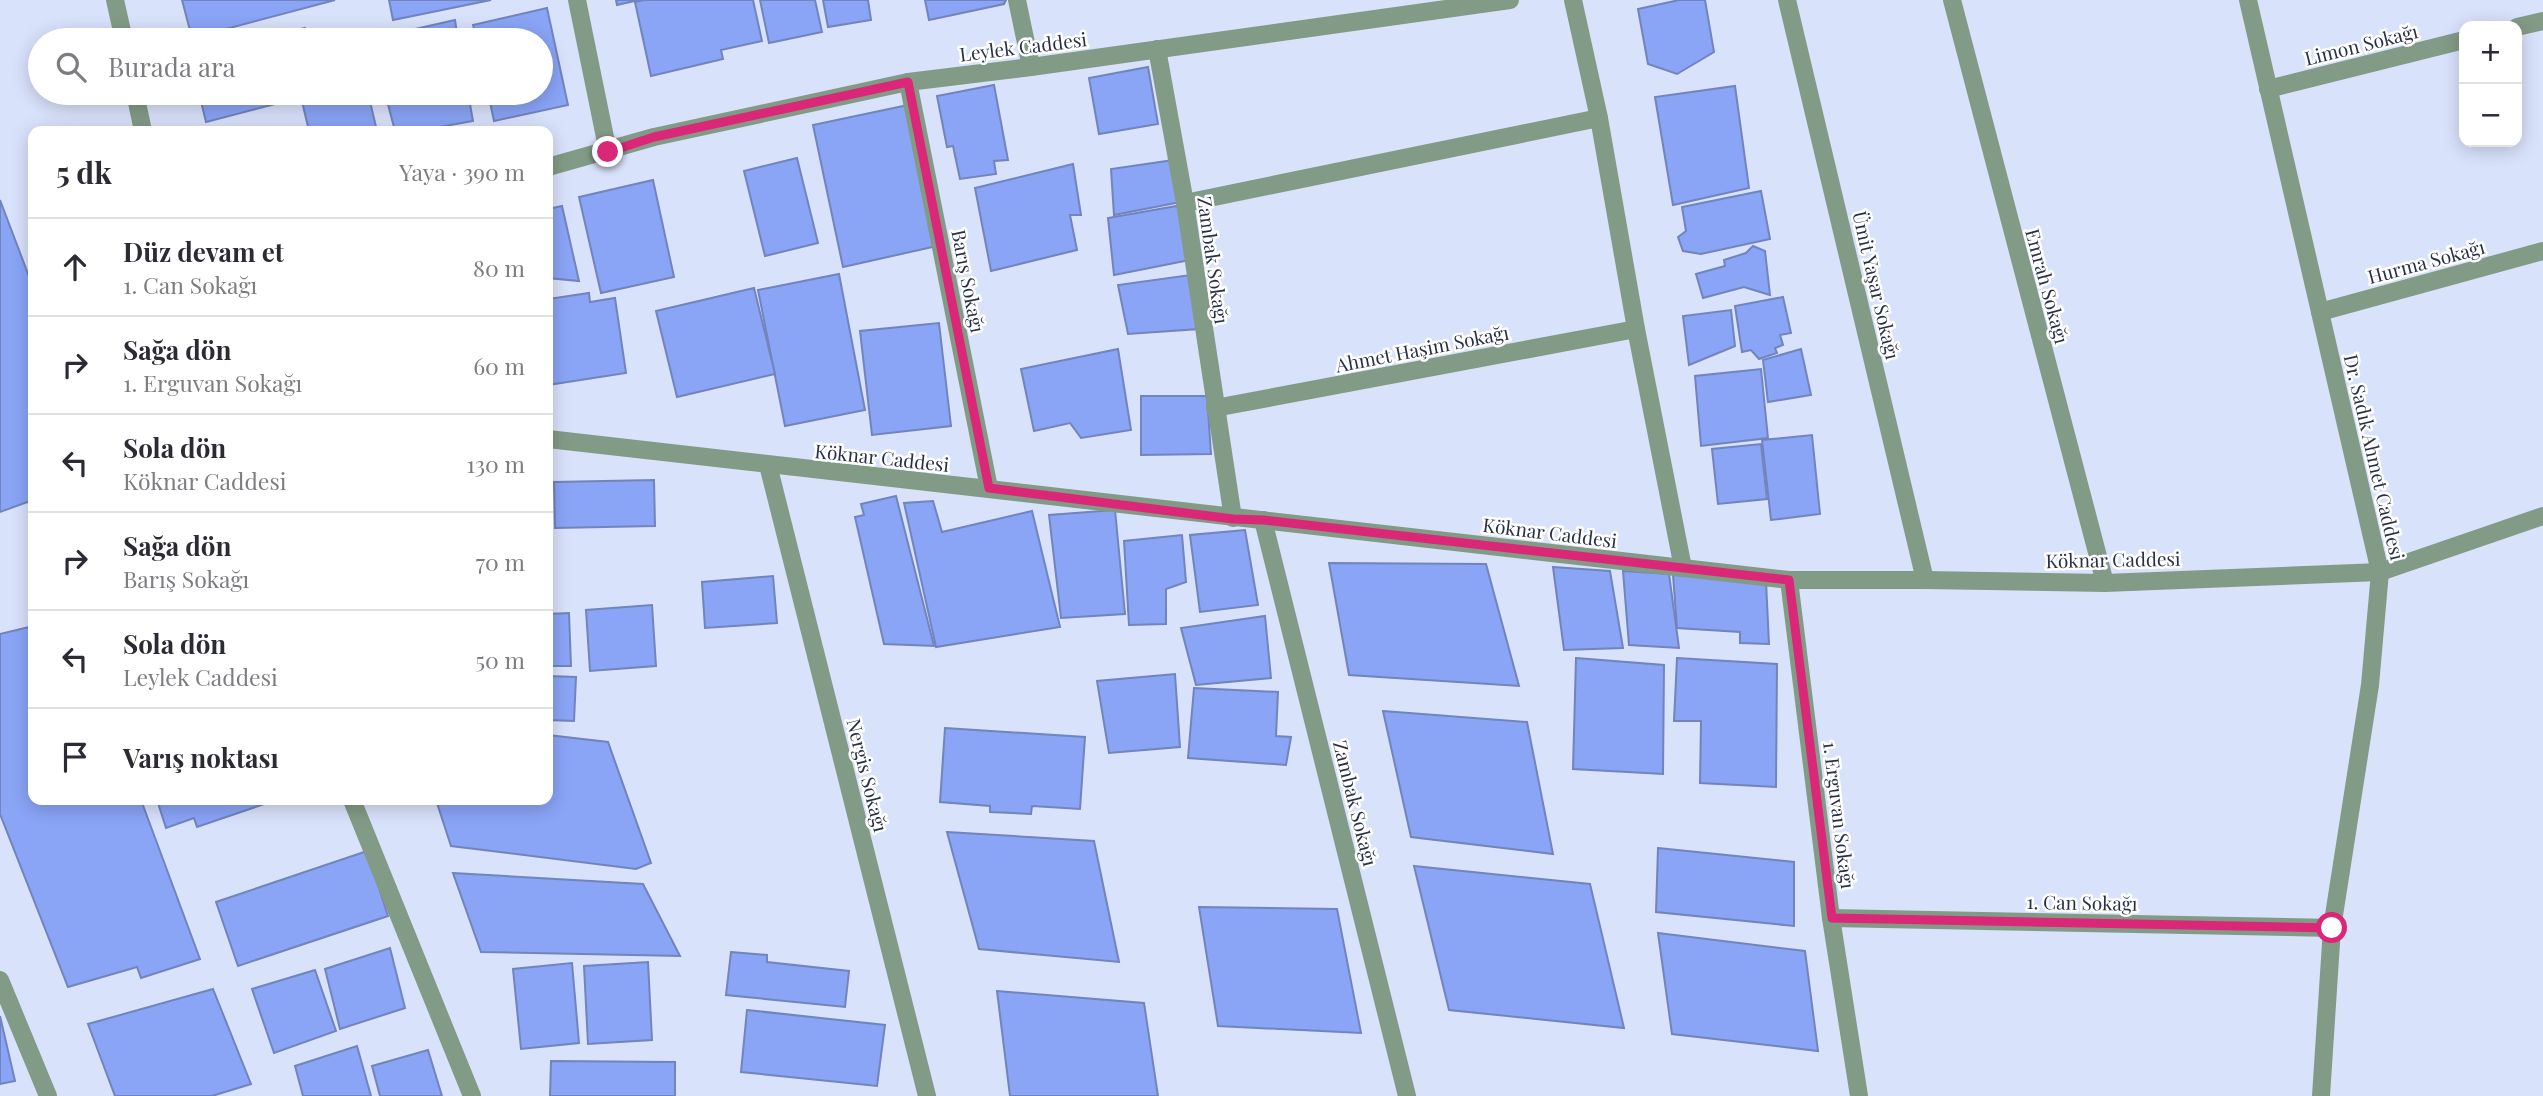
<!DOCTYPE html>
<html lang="tr">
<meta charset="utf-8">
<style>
body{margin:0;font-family:"Playfair Display",serif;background:#f7f7f7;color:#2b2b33}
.controls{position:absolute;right:21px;top:21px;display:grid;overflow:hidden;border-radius:14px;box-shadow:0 4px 18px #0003}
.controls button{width:63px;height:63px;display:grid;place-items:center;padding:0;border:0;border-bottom:2px solid #e1e1e2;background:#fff;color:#2b2b33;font:35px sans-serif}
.stop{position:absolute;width:21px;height:21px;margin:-16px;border:5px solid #db2777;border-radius:50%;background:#fff}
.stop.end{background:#db2777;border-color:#fff;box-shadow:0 2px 7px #0008}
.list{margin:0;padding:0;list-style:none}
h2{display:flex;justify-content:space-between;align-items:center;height:91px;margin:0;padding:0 28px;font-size:30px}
h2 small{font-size:23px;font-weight:400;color:#7c7c81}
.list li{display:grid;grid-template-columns:46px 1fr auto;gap:21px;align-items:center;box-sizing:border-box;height:98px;padding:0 28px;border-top:2px solid #e1e1e2}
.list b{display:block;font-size:26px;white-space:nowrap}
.list p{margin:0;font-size:23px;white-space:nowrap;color:#7c7c81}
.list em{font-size:23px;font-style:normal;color:#7c7c81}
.icon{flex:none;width:38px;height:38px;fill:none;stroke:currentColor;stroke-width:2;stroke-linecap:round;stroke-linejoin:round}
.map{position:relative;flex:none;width:2543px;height:1096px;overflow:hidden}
.search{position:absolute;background:#fff;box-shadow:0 4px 18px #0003;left:28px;top:28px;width:525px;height:77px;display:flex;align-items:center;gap:18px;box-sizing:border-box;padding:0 24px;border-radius:38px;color:#7c7c81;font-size:26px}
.panel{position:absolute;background:#fff;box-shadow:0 4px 18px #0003;left:28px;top:126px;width:525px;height:679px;border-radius:14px}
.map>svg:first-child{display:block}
</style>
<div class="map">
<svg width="2543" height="1096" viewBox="0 0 2543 1096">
<rect width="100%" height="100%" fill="#d9e2fb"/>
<g fill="#8aa4f6" stroke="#7184bd" stroke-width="2">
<polygon points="182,0 335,0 192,38"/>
<polygon points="389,0 491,0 393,20"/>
<polygon points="616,0 639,0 617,5"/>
<polygon points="644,0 753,0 762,41 721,50 723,59 651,76 635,2"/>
<polygon points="760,0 815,0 822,32 769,43"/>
<polygon points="823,0 868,0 871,20 828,27"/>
<polygon points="925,0 1006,0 1004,4 929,20"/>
<polygon points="1679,0 1705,0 1714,52 1677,74 1648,64 1638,9"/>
<polygon points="547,8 568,105 494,121 488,93 541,93 541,40 477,40 473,25"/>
<polygon points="455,20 458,40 371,39"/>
<polygon points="305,28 308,40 257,40"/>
<polygon points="1148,67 1158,124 1099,134 1089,78"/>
<polygon points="994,85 1008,160 994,161 996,174 960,179 953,146 947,147 937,96"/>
<polygon points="1735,86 1749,188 1673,205 1655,97"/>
<polygon points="199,93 296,93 298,98 206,122"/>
<polygon points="300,93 368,93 377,131 309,131"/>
<polygon points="385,93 468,93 473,121 417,131 395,131"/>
<polygon points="908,105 937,246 843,267 813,125"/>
<polygon points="797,158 818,243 765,256 744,171"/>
<polygon points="1174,160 1181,202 1114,215 1111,169"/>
<polygon points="1073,164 1081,215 1070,215 1077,250 991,271 975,188"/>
<polygon points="653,180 674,277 601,293 579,197"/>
<polygon points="1761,191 1770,239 1701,254 1683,251 1678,237 1686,231 1682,207"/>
<polygon points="0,200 33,287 33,500 0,512"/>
<polygon points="1182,205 1190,260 1114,275 1108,218"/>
<polygon points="562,206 579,281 548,278 548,209"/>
<polygon points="1753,246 1765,251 1770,295 1744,287 1703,298 1696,274 1725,266 1724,260 1746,253"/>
<polygon points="839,274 865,410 785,426 758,290"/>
<polygon points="1190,275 1199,329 1128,334 1118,285"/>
<polygon points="754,288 775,374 677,397 656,311"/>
<polygon points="589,293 590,302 615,298 626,373 548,385 548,299"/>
<polygon points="1783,297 1791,333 1780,335 1783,345 1775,348 1777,353 1759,359 1751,350 1742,352 1735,306"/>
<polygon points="1731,310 1735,346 1689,365 1683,316"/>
<polygon points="939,323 951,426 872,435 860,331"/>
<polygon points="1118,349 1131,430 1081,438 1070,423 1034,431 1021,369"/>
<polygon points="1801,349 1811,395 1768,402 1763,360"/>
<polygon points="1761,369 1768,438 1701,446 1695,376"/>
<polygon points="1141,396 1207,396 1211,454 1141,455"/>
<polygon points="1812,435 1820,514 1771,520 1762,440"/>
<polygon points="1761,444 1767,499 1718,504 1712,449"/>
<polygon points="654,480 655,526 555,528 554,482"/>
<polygon points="896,496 934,646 884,644 855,517 864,515 861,504"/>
<polygon points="933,501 942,532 1032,511 1060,627 936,647 904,503"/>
<polygon points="1115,510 1125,614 1061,618 1049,515"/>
<polygon points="1245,530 1258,605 1200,612 1190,535"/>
<polygon points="1182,535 1186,582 1166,589 1166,624 1129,625 1124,541"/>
<polygon points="1329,563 1486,564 1519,686 1349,675"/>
<polygon points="1553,567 1610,571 1623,648 1564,650"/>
<polygon points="1623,571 1669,574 1679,648 1629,645"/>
<polygon points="1673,575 1766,581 1769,644 1740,643 1740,632 1677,628"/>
<polygon points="773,576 777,623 705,628 702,582"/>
<polygon points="652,605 656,666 590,671 586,610"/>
<polygon points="569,613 571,666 548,666 548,614"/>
<polygon points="1265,616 1271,678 1196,685 1181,628"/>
<polygon points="33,626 33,800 141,800 200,959 141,978 137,967 68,987 0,814 0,634"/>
<polygon points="1576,658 1664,665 1663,774 1573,769"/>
<polygon points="1677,658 1777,664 1776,787 1700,783 1701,721 1674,721"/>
<polygon points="1175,674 1180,747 1109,753 1097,681"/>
<polygon points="548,676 576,677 574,721 548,720"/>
<polygon points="1194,688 1278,692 1276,736 1291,737 1286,765 1188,758"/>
<polygon points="1383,711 1527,722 1553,854 1411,837"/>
<polygon points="945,728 1085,737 1080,809 1032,806 1031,814 990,812 990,806 940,802"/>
<polygon points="548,735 608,742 651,863 636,869 451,846 436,800 548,800"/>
<polygon points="157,800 276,800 197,827 194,818 166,828"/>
<polygon points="947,832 1094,841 1119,962 979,949"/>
<polygon points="1658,848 1794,862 1794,926 1656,912"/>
<polygon points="367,851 388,916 238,966 216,902"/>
<polygon points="1414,866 1590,884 1624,1028 1449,1010"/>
<polygon points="453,873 643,884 680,956 481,952"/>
<polygon points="1199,907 1337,909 1361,1033 1218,1026"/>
<polygon points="1658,933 1805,951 1818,1051 1672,1034"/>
<polygon points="390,948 405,1008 340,1029 325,969"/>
<polygon points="731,952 767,955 767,962 849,971 845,1007 726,995"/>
<polygon points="648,962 652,1040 588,1044 584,966"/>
<polygon points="572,963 579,1043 521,1049 513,969"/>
<polygon points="315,970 336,1031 274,1053 252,989"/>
<polygon points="213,989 251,1084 212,1096 115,1096 88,1024"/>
<polygon points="997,991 1144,1003 1158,1096 1010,1096"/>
<polygon points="747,1010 885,1025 877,1086 741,1072"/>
<polygon points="0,1016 15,1081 0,1084"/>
<polygon points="357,1046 371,1096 303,1096 295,1066"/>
<polygon points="428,1050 442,1096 380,1096 372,1066"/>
<polygon points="551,1061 675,1062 675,1096 550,1096"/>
</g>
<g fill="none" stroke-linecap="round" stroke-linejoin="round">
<g stroke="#829b86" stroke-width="18">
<polyline points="115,0 124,40"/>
<polyline points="577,0 608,152"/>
<polyline points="1017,0 1031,67"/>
<polyline points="1573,0 1599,118 1636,329 1683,568"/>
<polyline points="1787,0 1925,580"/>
<polyline points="1952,0 2105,583"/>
<polyline points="2517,27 2543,21"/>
<polyline points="1157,49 1185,203 1233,518"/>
<polyline points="908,82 989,488"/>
<polyline points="2268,89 2464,40"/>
<polyline points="135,93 143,131"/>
<polyline points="1185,203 1599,118"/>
<polyline points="2320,312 2543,251"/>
<polyline points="1215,408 1636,329"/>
<polyline points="548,439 1789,580 1925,580 2105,583 2380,572 2543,516"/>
<polyline points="768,465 927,1096"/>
<polyline points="1263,520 1407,1096"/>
<polyline points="1789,580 1831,918 1859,1096"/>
<polyline points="352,800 472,1096"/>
<polyline points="1831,918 2332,928"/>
<polyline points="0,980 48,1096"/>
</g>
<g stroke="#829b86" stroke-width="18">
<polyline points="2248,0 2380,572 2370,685 2332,928 2321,1096"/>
<polyline points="548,167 654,137 908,82 1031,67 1510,0"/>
</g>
</g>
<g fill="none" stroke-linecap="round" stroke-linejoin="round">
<polyline stroke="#db2777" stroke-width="9" points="608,152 654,137 908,82 989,488 1233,519 1263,520 1789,580 1832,918 2332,928"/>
</g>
<g text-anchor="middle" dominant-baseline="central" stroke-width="5" stroke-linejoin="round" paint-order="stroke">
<g font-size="19" fill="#283048" stroke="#fff">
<text transform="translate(2361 44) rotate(-14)">Limon Sokağı</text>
<text transform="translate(1023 46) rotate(-7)">Leylek Caddesi</text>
<text transform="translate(1214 260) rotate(82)">Zambak Sokağı</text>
<text transform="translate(2426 261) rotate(-15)">Hurma Sokağı</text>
<text transform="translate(969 281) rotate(79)">Barış Sokağı</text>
<text transform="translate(1877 285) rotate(77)">Ümit Yaşar Sokağı</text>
<text transform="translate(2048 286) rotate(75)">Emrah Sokağı</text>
<text transform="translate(1422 348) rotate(-11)">Ahmet Haşim Sokağı</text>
<text transform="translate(882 457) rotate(6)">Köknar Caddesi</text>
<text transform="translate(2375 457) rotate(77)">Dr. Sadık Ahmet Caddesi</text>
<text transform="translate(1550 532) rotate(7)">Köknar Caddesi</text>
<text transform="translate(2113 559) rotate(-1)">Köknar Caddesi</text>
<text transform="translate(868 775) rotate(76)">Nergis Sokağı</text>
<text transform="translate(1356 803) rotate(76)">Zambak Sokağı</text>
<text transform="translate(1840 815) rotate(83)">1. Erguvan Sokağı</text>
<text transform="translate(2082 902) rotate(1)">1. Can Sokağı</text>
</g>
</g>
</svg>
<div class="controls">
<button>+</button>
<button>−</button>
</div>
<div class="stop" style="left:2332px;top:928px"></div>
<div class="stop end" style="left:608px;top:152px"></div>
<div class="search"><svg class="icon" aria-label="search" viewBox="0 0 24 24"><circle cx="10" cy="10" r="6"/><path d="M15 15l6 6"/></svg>Burada ara</div>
<section class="panel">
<h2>5 dk<small>Yaya · 390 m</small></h2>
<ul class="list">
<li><svg class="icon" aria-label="ahead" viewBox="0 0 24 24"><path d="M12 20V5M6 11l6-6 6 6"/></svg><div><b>Düz devam et</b><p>1. Can Sokağı</p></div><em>80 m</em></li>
<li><svg class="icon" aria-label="right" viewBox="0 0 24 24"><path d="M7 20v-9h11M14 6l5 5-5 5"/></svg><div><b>Sağa dön</b><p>1. Erguvan Sokağı</p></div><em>60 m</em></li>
<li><svg class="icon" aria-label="left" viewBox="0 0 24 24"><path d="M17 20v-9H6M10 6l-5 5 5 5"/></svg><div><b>Sola dön</b><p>Köknar Caddesi</p></div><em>130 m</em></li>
<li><svg class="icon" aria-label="right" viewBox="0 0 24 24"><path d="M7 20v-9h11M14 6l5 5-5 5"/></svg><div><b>Sağa dön</b><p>Barış Sokağı</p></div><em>70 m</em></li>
<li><svg class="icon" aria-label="left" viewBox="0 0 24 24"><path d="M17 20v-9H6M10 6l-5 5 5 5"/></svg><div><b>Sola dön</b><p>Leylek Caddesi</p></div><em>50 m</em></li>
<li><svg class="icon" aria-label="arrive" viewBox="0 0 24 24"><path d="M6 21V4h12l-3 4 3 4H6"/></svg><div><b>Varış noktası</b></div></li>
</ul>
</section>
</div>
